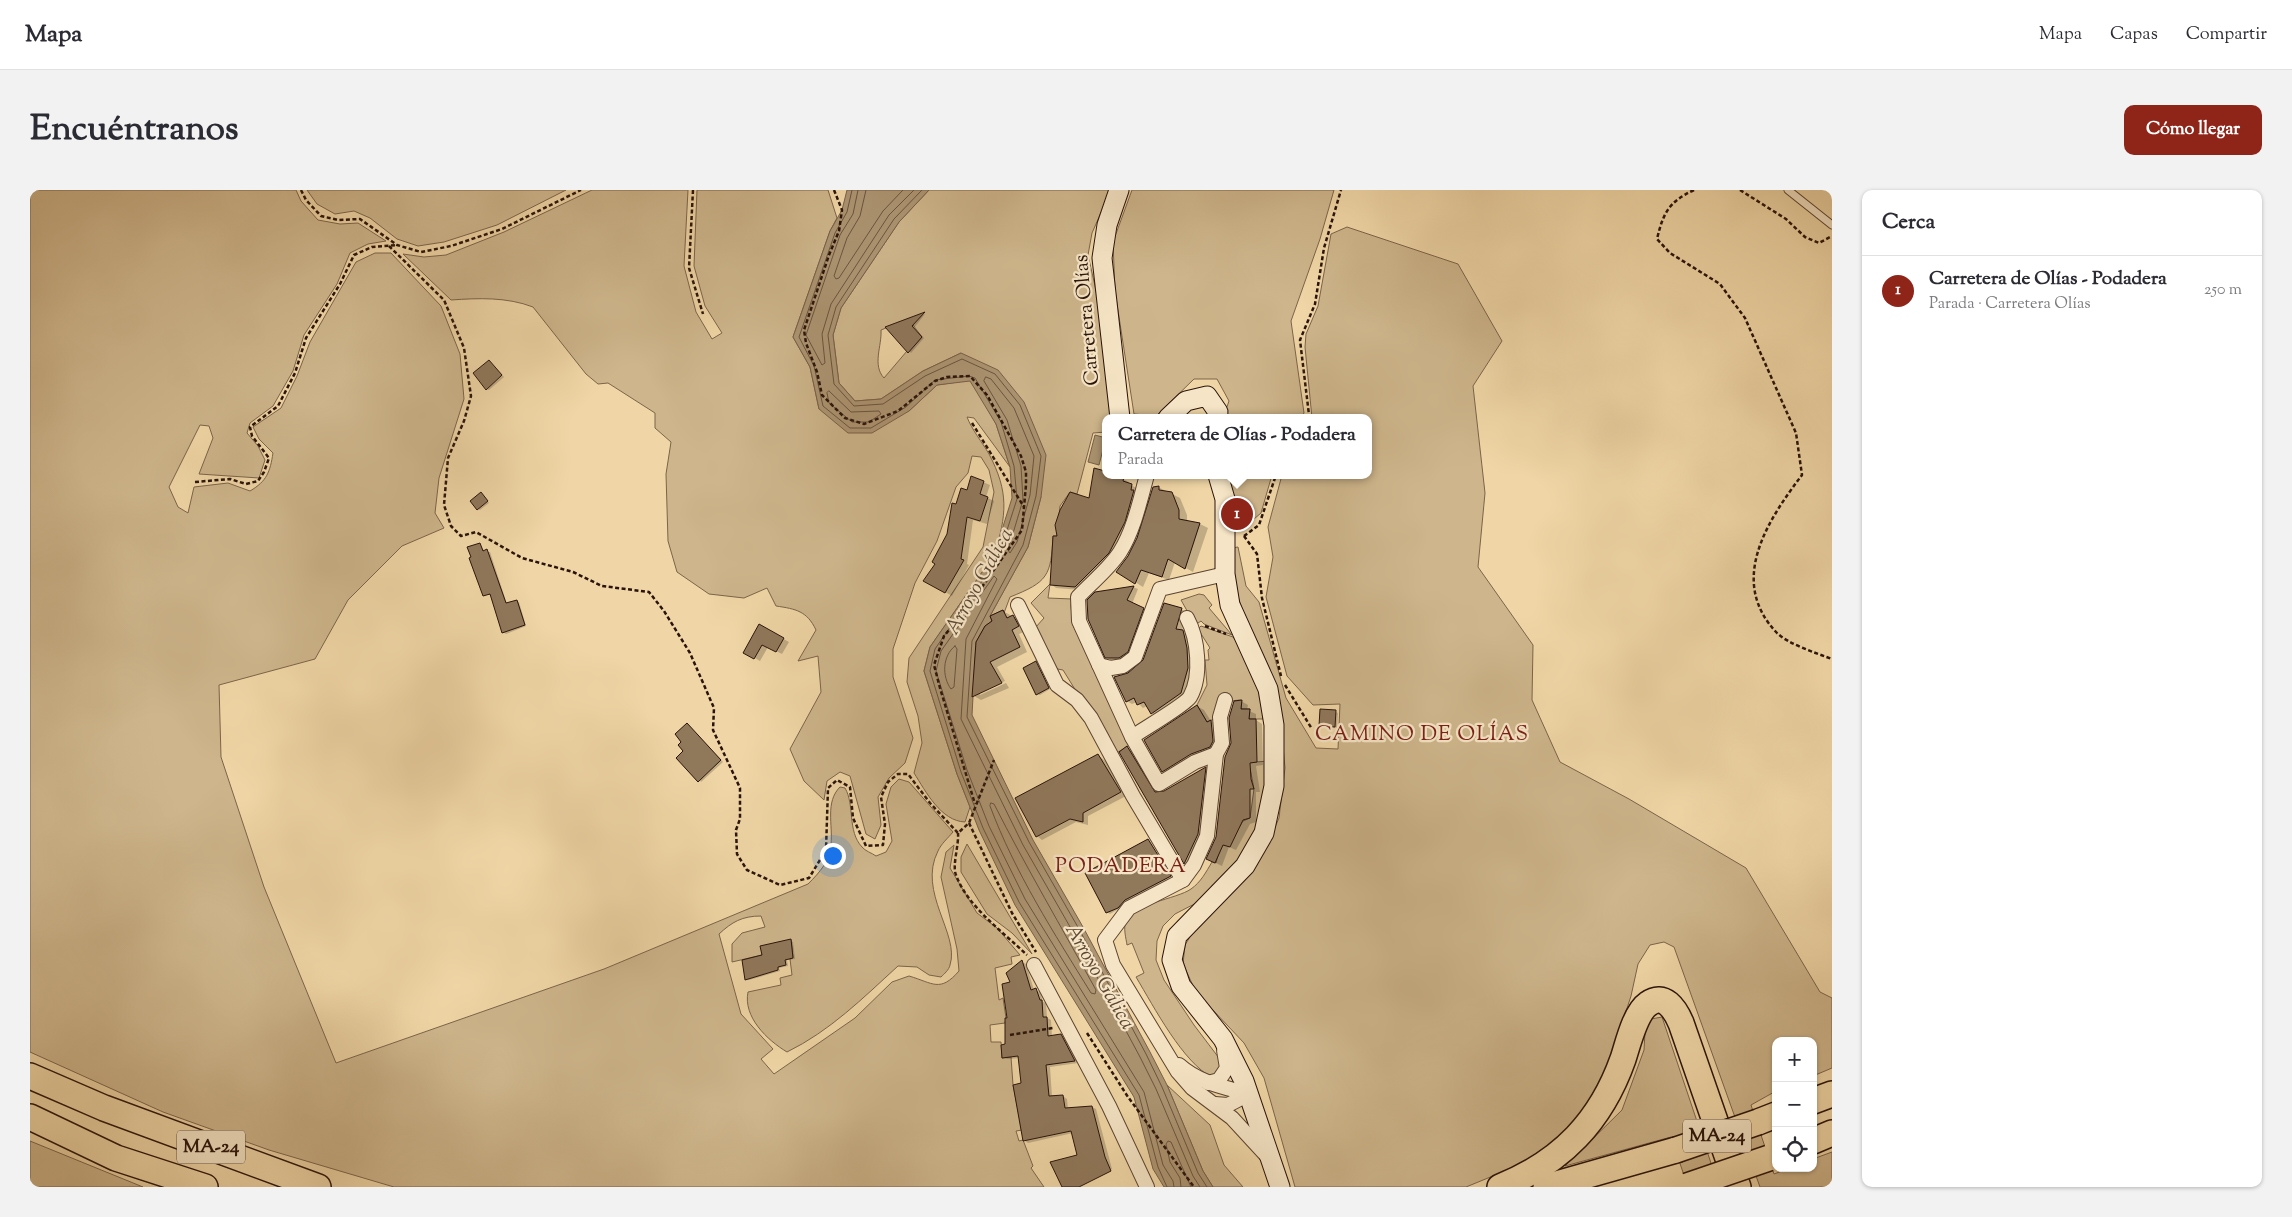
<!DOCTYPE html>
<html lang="es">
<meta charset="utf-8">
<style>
body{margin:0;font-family:"Sorts Mill Goudy",serif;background:#f2f2f3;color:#2b2b33}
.controls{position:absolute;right:15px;bottom:15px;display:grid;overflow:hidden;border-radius:10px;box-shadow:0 1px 4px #0004}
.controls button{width:45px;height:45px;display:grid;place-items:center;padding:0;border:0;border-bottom:1px solid #e1e1e2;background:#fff;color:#2b2b33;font:25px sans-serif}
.you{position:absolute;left:802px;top:665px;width:18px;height:18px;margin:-12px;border:4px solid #fff;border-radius:50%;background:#1a73e8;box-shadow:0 0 0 8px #1a73e833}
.badge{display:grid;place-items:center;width:32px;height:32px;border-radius:50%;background:#8f2418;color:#fff;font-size:16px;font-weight:700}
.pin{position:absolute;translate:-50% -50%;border:2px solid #fff;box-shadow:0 1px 5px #0006}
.popup{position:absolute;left:1072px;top:224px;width:270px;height:65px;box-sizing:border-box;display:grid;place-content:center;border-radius:10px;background:#fff;filter:drop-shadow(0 1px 4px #0005);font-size:16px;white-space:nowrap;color:#7c7c81}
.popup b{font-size:19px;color:#2b2b33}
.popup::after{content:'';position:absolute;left:50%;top:100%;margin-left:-10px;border:10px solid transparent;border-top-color:#fff}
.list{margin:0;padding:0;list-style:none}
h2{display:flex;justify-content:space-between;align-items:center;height:65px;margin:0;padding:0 20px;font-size:21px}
h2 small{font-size:16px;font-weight:400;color:#7c7c81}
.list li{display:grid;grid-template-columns:32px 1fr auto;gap:15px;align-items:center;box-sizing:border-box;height:70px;padding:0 20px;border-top:1px solid #e1e1e2}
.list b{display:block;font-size:19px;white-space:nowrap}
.list p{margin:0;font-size:16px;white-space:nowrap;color:#7c7c81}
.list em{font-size:16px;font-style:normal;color:#7c7c81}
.icon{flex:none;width:28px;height:28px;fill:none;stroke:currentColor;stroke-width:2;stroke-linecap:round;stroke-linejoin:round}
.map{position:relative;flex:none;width:1802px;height:997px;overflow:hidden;border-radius:10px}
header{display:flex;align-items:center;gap:30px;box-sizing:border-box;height:70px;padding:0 25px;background:#fff;border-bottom:1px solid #e1e1e2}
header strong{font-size:24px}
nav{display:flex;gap:28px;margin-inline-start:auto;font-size:18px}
.intro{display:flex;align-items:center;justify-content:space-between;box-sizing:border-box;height:120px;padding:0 30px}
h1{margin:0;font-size:35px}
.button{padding:12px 22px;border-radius:10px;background:#8f2418;color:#fff;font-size:18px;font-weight:700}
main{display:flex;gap:30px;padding:0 30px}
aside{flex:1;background:#fff;border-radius:10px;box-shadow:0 1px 4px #0004}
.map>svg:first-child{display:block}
</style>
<header>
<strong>Mapa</strong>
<nav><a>Mapa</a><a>Capas</a><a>Compartir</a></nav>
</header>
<div class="intro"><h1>Encuéntranos</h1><a class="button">Cómo llegar</a></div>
<main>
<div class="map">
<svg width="1802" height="997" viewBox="0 0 1802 997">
<rect width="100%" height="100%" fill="#f0d6a6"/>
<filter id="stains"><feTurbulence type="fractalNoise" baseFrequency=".004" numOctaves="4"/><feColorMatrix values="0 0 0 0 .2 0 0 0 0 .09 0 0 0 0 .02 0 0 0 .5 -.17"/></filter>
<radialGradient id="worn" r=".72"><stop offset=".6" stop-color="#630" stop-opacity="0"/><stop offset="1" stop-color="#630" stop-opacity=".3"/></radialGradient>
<g fill="#ceb58b" stroke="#7c644a" fill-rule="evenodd">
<path d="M 0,0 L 266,0 L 271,11 L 288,30 L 310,34 L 328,33 L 356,51 L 338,54 L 320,63 L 307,94 L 274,145 L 263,181 L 243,216 L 220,233 L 217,243 L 228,256 L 235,270 L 229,288 L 169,284 L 183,248 L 179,236 L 170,235 L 139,297 L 148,317 L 158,323 L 164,297 L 198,293 L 220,301 C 237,291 240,282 243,263 L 229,249 L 223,237 L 251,218 L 267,186 L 280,152 L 326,72 L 345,63 L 361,63 L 411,116 L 430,164 L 434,209 L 409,288 L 405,323 L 414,338 L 372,356 L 318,410 L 285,469 L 189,495 L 191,567 L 234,697 L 306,873 L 574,779 L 778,694 C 790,682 800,671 801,654 C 803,635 795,612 810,597 L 815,598 C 825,615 817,641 832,657 C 835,661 842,663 846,666 L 856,662 L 862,651 L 856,614 L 861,597 L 869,589 L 879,592 L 923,642 C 918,648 911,654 908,661 C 887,702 930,744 920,775 C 919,780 914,784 911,787 L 899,785 L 887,777 L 868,776 C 833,808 800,841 757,862 C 737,850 713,827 718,802 L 751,795 L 750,788 L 762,785 L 760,769 L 763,767 L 761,750 L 732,765 L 702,772 L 702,754 L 712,743 L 735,737 L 731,726 C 712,726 702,732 689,744 L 711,824 L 743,859 L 731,869 L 744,884 L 825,828 L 862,792 L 879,786 C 903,793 910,803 929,781 L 927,759 L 911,687 L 916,662 L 924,655 L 920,678 L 947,723 L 967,738 L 990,765 L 981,767 L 982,774 L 965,778 L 969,810 L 973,808 L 976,828 L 975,833 L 960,835 L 961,852 L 971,852 L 972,868 L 981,867 L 983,895 L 992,940 L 986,941 L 989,951 L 993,950 L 1003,976 L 1001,978 L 1014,997 L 364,997 L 239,960 L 133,922 L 0,862 Z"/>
<polygon points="277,0 536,0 467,35 414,52 388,56 367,49 340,28 324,21 305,24 287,14"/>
<path d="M 562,0 L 658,0 L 654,76 L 666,122 L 682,149 L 692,143 L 675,116 L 664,76 L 667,0 L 798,0 L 807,28 L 800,41 L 763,147 L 780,177 L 789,219 L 879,221 L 907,195 L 941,190 L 966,234 L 980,277 L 944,228 L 937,227 C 942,240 952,252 959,264 C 979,302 977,325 964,365 L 900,457 L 894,481 L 927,584 L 940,617 L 935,632 C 911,631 896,602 884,583 L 892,553 L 888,526 L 877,492 L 879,468 L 953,357 L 964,302 L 959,280 L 951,267 L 942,266 L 938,283 L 926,297 L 907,351 L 885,393 L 863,459 L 863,487 L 883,548 L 875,573 L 859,588 L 848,607 L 851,635 L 845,649 L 836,644 L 820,586 L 810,582 L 797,591 L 794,610 L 774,591 L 760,559 L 791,502 L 788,466 L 768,471 L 786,440 C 777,421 766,419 746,416 L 737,398 L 714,408 L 679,404 L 647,382 L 638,351 L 636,284 L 641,252 L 625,238 L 625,223 L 578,193 L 568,194 L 556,184 L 503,117 C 477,107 449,108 421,110 L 373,64 L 394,67 L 416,65 L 474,42 Z"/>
<path d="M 899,0 L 1081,0 L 1062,43 L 1058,65 L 1070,118 L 1083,228 L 1076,228 L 1076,242 L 1063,243 L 1047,304 L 1040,302 L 1030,316 L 1027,346 L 1023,346 C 1021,386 1018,392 980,407 L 974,423 L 973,420 L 960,426 L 998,357 L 1011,307 L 931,163 L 893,181 L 851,209 L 825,211 L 809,193 L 803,145 L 811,118 L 869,32 ZM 876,130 L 883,135 L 892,147 L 878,162 L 877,161 L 854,188 C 842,175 852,156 851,140 Z"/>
<polygon points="1102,0 1304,0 1290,49 1261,131 1274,223 1271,228 1193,228 1199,211 1187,189 1164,189 1126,226 1104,224 1085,101 1083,52"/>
<polygon points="1317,37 1428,74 1472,151 1443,196 1455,303 1448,377 1503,455 1502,510 1530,572 1599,609 1716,678 1790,802 1802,808 1802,878 1783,886 1783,851 1746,851 1746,901 1721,915 1744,984 1760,978 1783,978 1783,969 1802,962 1802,997 1730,997 1644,757 1634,752 1620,755 1608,774 1601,806 1574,889 1545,933 1502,970 1436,997 1265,997 1234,888 1214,853 1166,802 1153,774 1155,755 1166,737 1212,687 1237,656 1249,628 1255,578 1251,534 1202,389 1202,358 1208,357 1216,396 1229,412 1256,508 1286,558 1308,559 1310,514 1283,515 1257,486 1236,407 1243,367 1238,337 1252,285 1338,285 1338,228 1282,228 1275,157 1276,144 1288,116 1301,44"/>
<path d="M 1200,285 L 1242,285 L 1231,323 L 1224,329 C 1200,320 1203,308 1200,285 Z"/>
<polygon points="1020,394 1018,408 1042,409 1041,416 1043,435 1101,554 1085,564 1033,480 1022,478 1005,438 1014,428 1001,413"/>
<polygon points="1169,404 1174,405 1182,415 1179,418 1202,445 1174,434 1171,431 1165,435 1151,410"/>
<polygon points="1171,436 1203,447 1207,452 1231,492 1233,529 1219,529 1220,519 1211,519 1211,510 1198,511 1193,504 1191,504 1192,512 1186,528 1177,532 1167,515 1177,495 1175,470 1179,470 1178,460 1180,458 1168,439"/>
<path d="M 1239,571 L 1240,589 L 1221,658 L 1174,709 L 1145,724 L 1133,736 L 1127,751 L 1126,770 L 1134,790 L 1164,835 L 1189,868 L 1192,875 L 1183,888 C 1153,873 1124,817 1106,787 L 1114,783 L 1102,753 L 1097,755 C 1096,748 1093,738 1096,731 C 1101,714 1147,709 1161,699 C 1171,692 1176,682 1182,672 L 1186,673 L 1191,654 L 1204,646 L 1213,631 L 1220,628 L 1224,599 L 1220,578 L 1212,573 Z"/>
<polygon points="937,654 1002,764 982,743 957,724 931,682 931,667"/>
<polygon points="1632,827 1689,997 1658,997 1641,947 1535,976 1592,920 1614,860 1615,842 1621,829"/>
<polygon points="1137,895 1180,935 1194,975 1213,997 1183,997 1173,981"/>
<polygon points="0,951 113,997 0,997"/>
</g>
<g fill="#ac9471" stroke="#786048">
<polygon points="817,0 899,0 869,32 811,118 803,145 809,193 825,211 851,209 893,181 931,163 968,180 994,212 1016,265 1011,307 998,357 960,426 962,431 955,436 946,452 942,525 1003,650 1053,737 1120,862 1137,895 1173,981 1183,997 1134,997 1123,979 1104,907 985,715 949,640 927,584 894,481 900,457 964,365 982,308 980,277 966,234 940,191 907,195 879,221 842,243 818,243 789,219 780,177 763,147 800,41 812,20"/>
<polygon points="1065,245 1076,248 1069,275 1058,272"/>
</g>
<g fill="#0003">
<polygon points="895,124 884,138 894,148 881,163 857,138"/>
<polygon points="461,173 474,187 459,200 457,199"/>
<polygon points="1065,279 1076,283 1076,285 1093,289 1099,292 1098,294 1107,298 1088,360 1051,400 1026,398 1021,394 1029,347 1060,310"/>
<polygon points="953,292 960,295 956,307 964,311 957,334 943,330 937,374 939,375 922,406 895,390 906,373 927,316 938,301"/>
<polygon points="1128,297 1150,308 1157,325 1157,332 1170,334 1178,338 1163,382 1145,372 1139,390 1119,383 1113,397 1088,381 1099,367 1108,348"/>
<polygon points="453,305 459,313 450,320 448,319"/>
<polygon points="450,354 455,362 460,362 477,414 486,411 489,412 496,436 476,444 473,442 461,405 454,405"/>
<polygon points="1103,397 1108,399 1102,414 1118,422 1102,464 1095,470 1081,470 1076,467 1066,404"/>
<polygon points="1151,419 1156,422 1152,441 1158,445 1164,481 1156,507 1128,527 1122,523 1117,516 1113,518 1107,512 1102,514 1097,511 1098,484 1114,471"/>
<polygon points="973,421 991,431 996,441 989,444 997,462 967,477 975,491 950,502 950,505 976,493 979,498 951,510 944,506 964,432"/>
<polygon points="730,436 759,452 752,464 738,457 730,471 715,462"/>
<polygon points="1006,473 1020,499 1010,505 1007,504"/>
<polygon points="1211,511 1218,515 1217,520 1226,524 1226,530 1232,534 1233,575 1226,576 1230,602 1226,602 1226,632 1220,634 1206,660 1199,657 1192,676 1184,672 1187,647 1202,553"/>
<polygon points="1167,516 1174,520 1181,531 1188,536 1190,555 1140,585 1133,581"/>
<polygon points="1306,522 1308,523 1307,538 1290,535"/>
<polygon points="657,535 693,572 671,592 655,561 653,552"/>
<polygon points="1097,558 1106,563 1129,604 1176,579 1184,583 1177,649 1163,678 1155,673 1091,562"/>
<polygon points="1068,565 1080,575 1096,606 1058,626 1058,635 1046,632 1012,650 1007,646"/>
<polygon points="1118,650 1142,688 1080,724 1077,722"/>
<polygon points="760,751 763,752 765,769 757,770 758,776 749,778 750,781 719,790 716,789 734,766"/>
<polygon points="992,772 996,774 1004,800 1010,802 1013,812 1016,813 1017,828 1021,830 1022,847 1030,845 1034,847 1048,873 1020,877 1022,907 1033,906 1037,909 1038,919 1062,917 1066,919 1082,979 1034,995 1030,993 1022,972 1048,966 1043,943 998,953 995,951 985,896 992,894 990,868 977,869 973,867 977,856 982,793"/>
</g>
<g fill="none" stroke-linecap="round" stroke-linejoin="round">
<g stroke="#6a543e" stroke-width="1">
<polyline points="822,0 817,22 805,43 769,147 784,176 793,216 820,238 841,238 876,217 905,190 939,186 945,188 971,232 984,276 987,309 968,368 905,459 900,481 931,582 953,638 989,712 1109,905 1128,977 1137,997"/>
<polyline points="828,0 823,24 810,45 776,145 792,175 795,173 792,144 801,114 859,25 884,0"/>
<polyline points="836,0 830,26 817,48 804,86 806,89 809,88 853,21 873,0"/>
<polyline points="892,0 864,29 806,117 798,145 804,194 824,216 853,214 895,186 932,169 965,184 990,215 1011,266 1006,306 993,355 942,451 937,527 999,652 1049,739 1116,864 1132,897 1168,983 1177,997"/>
<polygon points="956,187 961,189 984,218 1004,266 1000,305 987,352 980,363 978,360 993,310 991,276 977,230 954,191"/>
<polygon points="799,201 821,222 849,221 851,224 839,232 822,232 799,213 797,203"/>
<path d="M 925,456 L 927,459 L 924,497 L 921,499 C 912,487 912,466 925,456 Z"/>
<path d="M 961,613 L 964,614 C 996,677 1032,738 1066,800 L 1065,804 L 1061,803 C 1024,743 985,683 960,616 Z"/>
<polyline points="1144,997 1143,991 1133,975 1114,902 995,709 959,636 937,580 906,481 911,461 964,386 967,389 936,449 931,529 993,655 1043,742 1110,867 1126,899 1163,986 1170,997"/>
<polyline points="1151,997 1150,988 1140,972 1136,954 1138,951 1141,952 1161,997"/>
</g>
</g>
<g fill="#90785b" stroke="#29130a">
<polygon points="895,122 882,136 892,147 878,163 855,137"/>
<polygon points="459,170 472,185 456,200 443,183"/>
<polygon points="1064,278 1075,281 1075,285 1094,287 1093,291 1102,294 1101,300 1104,300 1095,332 1079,363 1045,397 1020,395 1023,346 1027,346 1025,335 1030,320 1040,302 1059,308"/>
<polygon points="941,286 954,291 950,304 958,307 950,331 937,327 931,369 934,370 915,403 893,391 905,374 902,372 917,344 922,313 926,314 931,298 937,300"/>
<polygon points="1129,296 1129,300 1142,302 1149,320 1149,329 1170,333 1155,379 1138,369 1132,387 1111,380 1105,394 1086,382 1098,366 1107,348 1123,297"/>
<polygon points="451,302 458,311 447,320 440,311"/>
<polygon points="450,353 453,361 457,359 476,413 487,410 495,435 472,443 460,404 453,406 439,368 441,367 437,357"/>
<polygon points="1104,396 1097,410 1114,418 1098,462 1089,468 1075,468 1058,429 1057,410 1065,402"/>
<polygon points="1134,413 1152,418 1146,439 1153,440 1157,458 1158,478 1151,503 1121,524 1114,512 1107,515 1104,508 1096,512 1084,487 1098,483 1113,470"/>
<polygon points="973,420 977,428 983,425 989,436 982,440 990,457 960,472 972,493 942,507 946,452 955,436 962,431 960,426"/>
<polygon points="729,434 754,448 746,462 732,455 724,469 713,463"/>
<polygon points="1006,471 1019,498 1006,505 993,478"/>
<polygon points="1212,510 1211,519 1220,519 1219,529 1226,529 1227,572 1220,573 1221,589 1224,599 1220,599 1220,628 1213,630 1200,657 1193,655 1185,673 1176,669 1186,647 1195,567 1201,553 1199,528 1204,511"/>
<polygon points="1167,515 1177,532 1181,530 1183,551 1180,557 1161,564 1132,582 1114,550"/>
<polygon points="1290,519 1306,520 1305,537 1289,536"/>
<polygon points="657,533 691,570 668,592 646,568 653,561 648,555 651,552 645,544"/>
<polygon points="1097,556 1125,602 1134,601 1176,577 1168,644 1154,674 1089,562"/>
<polygon points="1068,564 1091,602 1053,623 1053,632 1040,629 1006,647 985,608"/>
<polygon points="1118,649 1141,686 1095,710 1088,718 1076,723 1055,683"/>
<polygon points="761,749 763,768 755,770 756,775 748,777 748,780 715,790 712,770 732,765 730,756"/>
<polygon points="992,770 1001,800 1006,798 1010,810 1012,810 1013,827 1017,827 1018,846 1031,844 1045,871 1016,875 1019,906 1033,905 1035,918 1062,916 1075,967 1081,981 1049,997 1032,997 1020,972 1047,965 1041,941 993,951 983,895 991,893 988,866 972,868 971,855 975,854 975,828 977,828 972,794 980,792 976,783"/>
</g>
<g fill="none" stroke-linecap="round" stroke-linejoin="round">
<g stroke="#5b4431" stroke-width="9">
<polyline id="lane" points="1758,0 1802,35"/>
</g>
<g stroke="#5b4431" stroke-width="16">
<g id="street">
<path d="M 1117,285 C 1110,310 1104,340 1090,362 C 1079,379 1062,392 1048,407 L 1049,431 L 1102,547 L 1129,594 L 1165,572 L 1186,564"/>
<polyline points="988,415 1027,495 1047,510 1061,528 1103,606 1153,690"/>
<polyline points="1069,475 1081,478 1093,476 1105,467 1130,399 1195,384"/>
<polyline points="1195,510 1190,527 1192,553 1186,564 1177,646 1164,675 1153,690 1099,718 1075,750 1083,775 1148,882 1162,898 1202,928 1237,966"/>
<path d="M 1102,547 C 1112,540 1155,515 1160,507 C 1172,486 1168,448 1157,428"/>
<polyline points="1004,775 1079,916 1117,997"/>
<path d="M 1149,875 C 1169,893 1194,897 1219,904"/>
<polyline points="1178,893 1189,890 1197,878 1194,860"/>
<polyline points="1185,914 1198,915 1219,904"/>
</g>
</g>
<g stroke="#29130a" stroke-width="21">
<g id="secondary">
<polyline points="1089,0 1077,35 1072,68 1090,228"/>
<polyline points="1138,228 1156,211 1177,206 1188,222 1187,228"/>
<polyline points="1188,285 1195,309 1195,384 1200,415 1238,499 1244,535 1244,596 1234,643 1215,676 1147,746 1142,770 1151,796 1193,849 1214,891 1250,997"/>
</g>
</g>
<g stroke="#29130a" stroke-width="28">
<g id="highway">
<polyline points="0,886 74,918 288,997"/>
<polyline points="1783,911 1802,904"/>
<polyline points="0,927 86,968 175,997"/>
<polyline points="1728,932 1746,925"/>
<polyline points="1783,951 1802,943"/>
<path d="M 1470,997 C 1532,972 1571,931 1593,869 C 1598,854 1605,823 1618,814 C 1634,802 1645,819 1651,833 L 1708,997"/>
<polyline points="1516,997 1646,960"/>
</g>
</g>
<g stroke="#29130a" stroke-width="2.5" stroke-dasharray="4 2.5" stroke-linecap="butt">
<polyline points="271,0 276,10 291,26 308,30 330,29 367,55 391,62 421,56 472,39 551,0"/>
<polyline points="663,0 659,78 673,124"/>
<polyline points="804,0 812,20 809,41 799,65 774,140 776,153 787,182 792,205 815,228 834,234 868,221 905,191 917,187 940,186 957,205 991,266 996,282 996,295 992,340 935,421 914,446 904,475 910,498 945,614"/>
<path d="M 1664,0 C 1638,12 1633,24 1627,49 L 1640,63 L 1690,94 L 1715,128 L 1766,243 L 1772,285 C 1738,330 1697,391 1747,443 C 1758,454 1786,463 1802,469"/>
<polyline points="1710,0 1756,29 1775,47 1789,53 1802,46"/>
<polyline points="359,56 414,110 434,158 441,206 434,231 418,268 414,315 421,336 431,346 446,342 492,368 543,382 572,396 619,402 634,421 660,463 684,518 683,540 710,598 710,629 706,640 707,664 717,680 750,695 779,688 796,660 798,598 807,590 820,597 823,628 836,656 853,655 855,634 851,607 858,592 868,584 878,584 900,613 928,643 939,633 964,570"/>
<polyline points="1277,228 1279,225 1270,150 1285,114 1294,58 1311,0"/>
<polyline points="942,233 994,317"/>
<polyline points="165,292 200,289 216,294 228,291 234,282 239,268 222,246 220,237 248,216 265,183 276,148 310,94 324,65 342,57 367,55"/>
<polyline points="1214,346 1227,364 1232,408 1251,486"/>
<polyline points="1214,346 1229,335 1246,285"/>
<polyline points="1175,436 1196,444"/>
<polyline points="1255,495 1282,539"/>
<polyline points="939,633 982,723 1006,762"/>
<path d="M 928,643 C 929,655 922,676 926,685 C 937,716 973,742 997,765"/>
<polyline points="1057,843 1098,907 1164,997"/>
<polyline points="980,845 1023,838"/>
</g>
<use href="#lane" stroke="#f5e4c5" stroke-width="7"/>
<use href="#street" stroke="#f5e4c5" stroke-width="14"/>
<use href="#secondary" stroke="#f5e4c5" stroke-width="19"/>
<use href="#highway" stroke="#f0d6a6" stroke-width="25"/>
<g stroke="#29130a" stroke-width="28" stroke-linecap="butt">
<g id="highway-bridge">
<polyline points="1646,960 1728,932"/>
<polyline points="1657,996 1739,968"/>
</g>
</g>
<use href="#highway-bridge" stroke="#f0d6a6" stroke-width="25"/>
</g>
<g text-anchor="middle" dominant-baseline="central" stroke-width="4.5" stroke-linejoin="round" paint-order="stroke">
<g fill="#f5e4c5" stroke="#665242" stroke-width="1">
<rect x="1653" y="929.5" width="68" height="33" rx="4"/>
<rect x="147" y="940.5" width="68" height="33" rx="4"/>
</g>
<g font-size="19" font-weight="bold" fill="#29130a">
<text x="1687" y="946">MA-24</text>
<text x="181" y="957">MA-24</text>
</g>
<g font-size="20" fill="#29130a" stroke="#f5e4c5">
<text transform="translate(1058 130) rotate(-95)">Carretera Olías</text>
</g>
<g font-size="21" font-style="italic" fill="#5d4733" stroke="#f5e4c5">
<text transform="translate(950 392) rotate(-61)">Arroyo Gálica</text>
<text transform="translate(1069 787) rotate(60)">Arroyo Gálica</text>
</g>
<g font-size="21" letter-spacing="1" fill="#7a1f14" stroke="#f5e4c5">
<text x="1392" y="545">CAMINO DE OLÍAS</text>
<text x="1091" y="677">PODADERA</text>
</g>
</g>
<rect width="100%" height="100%" filter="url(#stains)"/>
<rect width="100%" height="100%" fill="url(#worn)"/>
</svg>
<div class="controls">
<button>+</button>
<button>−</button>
<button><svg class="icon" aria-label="locate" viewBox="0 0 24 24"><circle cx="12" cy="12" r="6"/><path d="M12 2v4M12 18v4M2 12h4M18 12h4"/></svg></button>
</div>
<div class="you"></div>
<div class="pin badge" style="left:1207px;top:324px">1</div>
<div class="popup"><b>Carretera de Olías - Podadera</b>Parada</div>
</div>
<aside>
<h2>Cerca<small></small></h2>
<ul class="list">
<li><span class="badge">1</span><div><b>Carretera de Olías - Podadera</b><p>Parada · Carretera Olías</p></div><em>250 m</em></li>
</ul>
</aside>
</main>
